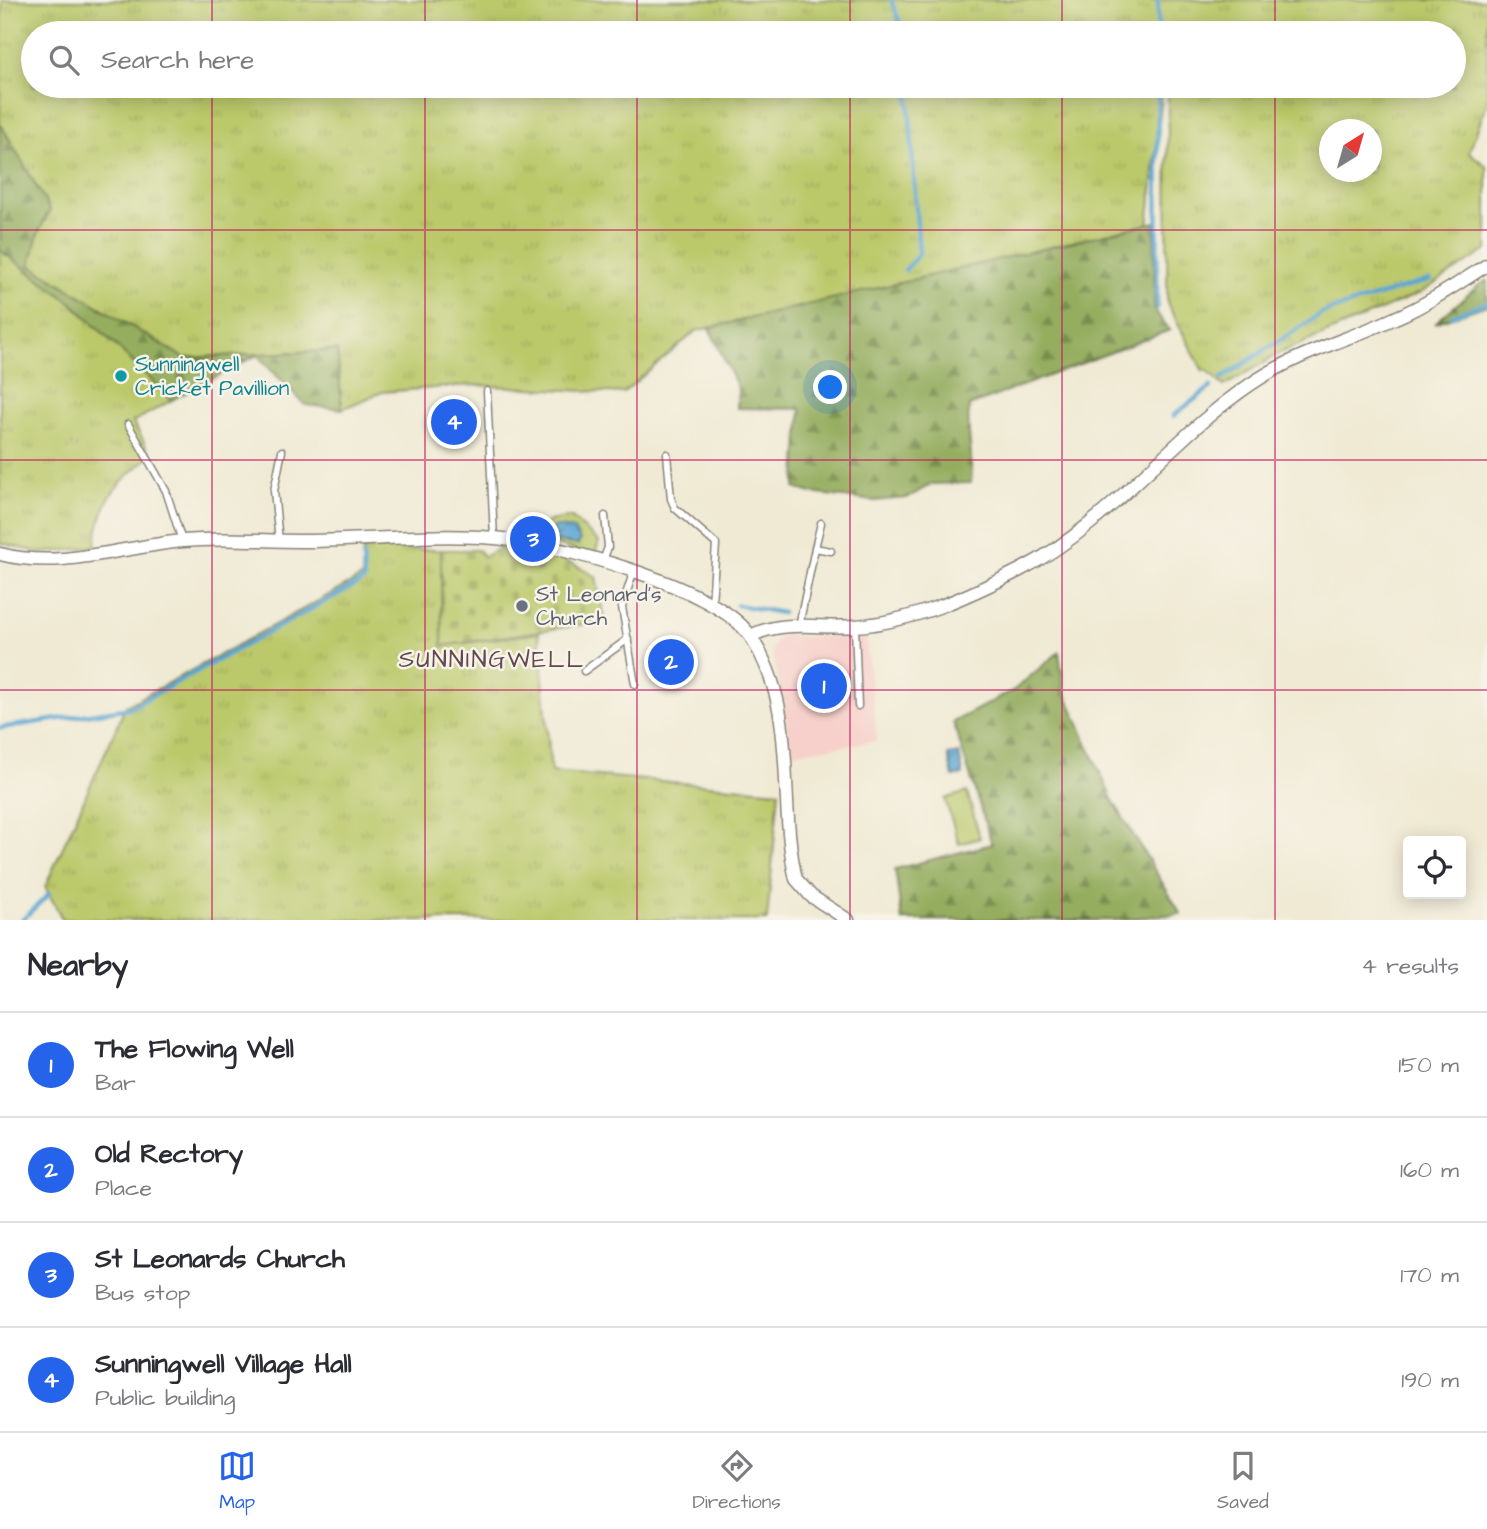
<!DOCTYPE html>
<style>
body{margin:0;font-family:"Architects Daughter",sans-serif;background:#f7f7f7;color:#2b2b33}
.controls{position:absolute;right:21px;bottom:21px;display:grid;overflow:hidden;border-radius:7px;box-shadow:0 4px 18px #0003}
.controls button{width:63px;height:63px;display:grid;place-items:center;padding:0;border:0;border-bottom:2px solid #e1e1e2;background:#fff;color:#2b2b33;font:35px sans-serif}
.compass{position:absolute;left:1319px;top:119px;width:63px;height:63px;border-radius:50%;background:#fff;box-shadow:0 4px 18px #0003;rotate:37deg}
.you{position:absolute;left:831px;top:388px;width:24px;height:24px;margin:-18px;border:5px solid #fff;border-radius:50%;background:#1a73e8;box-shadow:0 0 0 10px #1a73e833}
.badge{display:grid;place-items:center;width:46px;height:46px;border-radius:50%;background:#2563eb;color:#fff;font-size:23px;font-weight:700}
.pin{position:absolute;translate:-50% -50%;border:4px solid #fff;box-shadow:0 2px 7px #0006}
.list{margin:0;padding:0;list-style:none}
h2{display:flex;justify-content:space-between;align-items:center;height:91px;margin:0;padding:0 28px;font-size:30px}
h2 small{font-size:23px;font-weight:400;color:#7c7c81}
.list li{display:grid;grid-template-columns:46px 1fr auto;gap:21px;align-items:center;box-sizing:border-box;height:105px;padding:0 28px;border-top:2px solid #e1e1e2}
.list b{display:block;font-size:26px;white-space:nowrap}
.list p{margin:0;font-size:23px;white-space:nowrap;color:#7c7c81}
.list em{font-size:23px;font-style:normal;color:#7c7c81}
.icon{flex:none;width:38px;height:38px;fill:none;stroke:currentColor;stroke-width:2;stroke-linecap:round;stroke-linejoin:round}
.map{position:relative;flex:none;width:1487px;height:920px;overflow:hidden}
.search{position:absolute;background:#fff;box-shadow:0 4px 18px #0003;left:21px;right:21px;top:21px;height:77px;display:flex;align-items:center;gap:18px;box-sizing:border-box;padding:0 24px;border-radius:38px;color:#7c7c81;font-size:26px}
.sheet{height:511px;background:#fff}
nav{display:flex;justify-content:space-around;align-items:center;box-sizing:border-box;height:98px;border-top:2px solid #e1e1e2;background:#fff;font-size:19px;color:#7c7c81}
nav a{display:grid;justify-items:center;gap:4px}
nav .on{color:#2563eb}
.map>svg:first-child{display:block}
</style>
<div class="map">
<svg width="1487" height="920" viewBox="0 0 1487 920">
<defs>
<pattern id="grass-tufts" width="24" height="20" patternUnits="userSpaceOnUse" patternTransform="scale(1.75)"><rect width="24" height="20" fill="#bbc96b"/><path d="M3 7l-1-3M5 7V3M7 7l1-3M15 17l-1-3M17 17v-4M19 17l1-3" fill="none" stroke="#a0ac5c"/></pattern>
<pattern id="forest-firs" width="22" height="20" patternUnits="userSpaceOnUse" patternTransform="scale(1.75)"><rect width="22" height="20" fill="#94ad5f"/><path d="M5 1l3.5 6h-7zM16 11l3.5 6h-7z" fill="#788c4e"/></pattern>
<pattern id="cemetery-stones" width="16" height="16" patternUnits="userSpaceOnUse" patternTransform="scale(1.75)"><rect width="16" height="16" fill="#bbc96b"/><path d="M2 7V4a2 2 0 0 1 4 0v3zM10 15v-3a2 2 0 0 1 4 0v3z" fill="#a0ac5c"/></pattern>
<pattern id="water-waves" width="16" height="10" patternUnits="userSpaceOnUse" patternTransform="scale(1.75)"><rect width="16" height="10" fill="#5aa6d3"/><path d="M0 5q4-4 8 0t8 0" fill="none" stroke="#4a86aa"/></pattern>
</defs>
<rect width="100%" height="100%" fill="#f7f3e8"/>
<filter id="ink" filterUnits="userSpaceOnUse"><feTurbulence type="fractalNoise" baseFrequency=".0143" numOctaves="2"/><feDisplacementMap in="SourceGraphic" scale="14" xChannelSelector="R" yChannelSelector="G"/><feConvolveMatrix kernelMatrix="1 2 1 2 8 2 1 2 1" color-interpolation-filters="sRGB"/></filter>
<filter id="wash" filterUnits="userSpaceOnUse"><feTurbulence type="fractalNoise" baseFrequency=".00686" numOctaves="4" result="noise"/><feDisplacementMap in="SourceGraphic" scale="28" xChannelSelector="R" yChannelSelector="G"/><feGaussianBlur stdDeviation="1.57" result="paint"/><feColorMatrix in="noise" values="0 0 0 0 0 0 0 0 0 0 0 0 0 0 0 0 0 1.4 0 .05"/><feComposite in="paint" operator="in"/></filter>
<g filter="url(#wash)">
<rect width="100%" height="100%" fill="#f0ead4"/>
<polygon fill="#f7d0cb" points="782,636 866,637 877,741 792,753 772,652 774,644"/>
<g fill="url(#grass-tufts)" stroke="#6c7244" stroke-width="2" fill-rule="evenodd">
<path d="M 2,0 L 1487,0 L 1487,103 L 1469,152 L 1487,167 L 1487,250 L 1420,293 L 1280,353 L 1224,386 L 1206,370 L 1203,371 L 1167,303 L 1168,86 L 1454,86 L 1454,33 L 33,33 L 33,86 L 1163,86 L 1148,227 L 696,331 L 623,393 L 472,385 L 382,392 L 342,409 L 337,350 L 184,358 L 30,265 L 38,233 L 50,210 L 0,123 ZM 1330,130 L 1372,130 L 1372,172 L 1330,172 Z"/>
<path d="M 0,250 L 72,303 L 172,400 L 133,422 L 151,455 C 114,487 102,496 95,547 L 41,553 L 0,543 Z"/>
<polygon points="571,517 599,542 594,556 534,538 549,521"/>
<polygon points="363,548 441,550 442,646 539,633 551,772 779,791 767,920 63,920 45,887 126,706 362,577"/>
</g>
<g fill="url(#forest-firs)" stroke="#58643e" stroke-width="2">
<polygon points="0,123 50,210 38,233 30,265 184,358 337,350 342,409 305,405 257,355 172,400 72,303 0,250"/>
<path d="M 1155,222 L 1154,310 L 1170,330 L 969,406 C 966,432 974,457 971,483 L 932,484 L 907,498 L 874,501 L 811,493 L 795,488 L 801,409 L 737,408 L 738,388 L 709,328 Z"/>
<polygon points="1487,280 1487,305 1435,323 1479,285"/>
<polygon points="1059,652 1064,690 1112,799 1181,914 1114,920 902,920 895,869 992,844 953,722 1014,690"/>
</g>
<path fill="url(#cemetery-stones)" stroke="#6c7244" stroke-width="2" d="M 497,549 C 532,548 568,558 596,577 L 605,621 L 442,646 L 441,550 L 478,550 L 484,557 Z"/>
<polygon fill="#bbc96b" stroke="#6c7244" stroke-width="2" points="967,792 980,838 959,844 945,799"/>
<g fill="url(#water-waves)" stroke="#3b6178" stroke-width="2">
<polygon points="557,527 574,529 580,540 578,545 539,539 539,534"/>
<polygon points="959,753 963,775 953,777 948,755"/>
</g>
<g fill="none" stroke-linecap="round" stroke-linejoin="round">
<g stroke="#5aa6d3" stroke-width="4.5">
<polyline points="891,0 904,33"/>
<polyline points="1158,33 1158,0"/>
<polyline points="905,270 919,254 908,86"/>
<polyline points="1157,308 1158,86"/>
<polyline points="1452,316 1487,302"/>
<polyline points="1222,378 1322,313 1430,280"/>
<polyline points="1173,416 1211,387"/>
<polyline points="737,605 782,613"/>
<polyline points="0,728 130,708 364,580 363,556"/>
<polyline points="22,920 49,894"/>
</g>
</g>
</g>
<g filter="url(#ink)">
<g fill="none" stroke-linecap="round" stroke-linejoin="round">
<g stroke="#868378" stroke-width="9">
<g id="service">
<polyline points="487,391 494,538"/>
<polyline points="128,424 166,491 182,541"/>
<polyline points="667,454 671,499 675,508 716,544 712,604"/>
<polyline points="279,541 274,491 282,451"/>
<polyline points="815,548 821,523"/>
<polyline points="603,561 608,547 605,516"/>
<polyline points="633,573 622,607 635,684"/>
<polyline points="799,626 815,548 831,551"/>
<polyline points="855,626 858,706"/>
<polyline points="584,671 628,639"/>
</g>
</g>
<g stroke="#868378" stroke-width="15">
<g id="minor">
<path d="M 0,554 C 61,570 121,547 183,541 C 221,537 260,541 299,541 C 363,541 430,533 495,538 C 554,543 719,587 751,637 C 800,713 777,798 796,879 L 811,896 L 848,920"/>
<path d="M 751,636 C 783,619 820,629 855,626 C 913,622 969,596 1020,570 C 1109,525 1169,439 1251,384 C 1296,353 1346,341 1395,318 C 1428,304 1457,284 1487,265"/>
</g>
</g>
<use href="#service" stroke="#fff" stroke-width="6"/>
<use href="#minor" stroke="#fff" stroke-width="12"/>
</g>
</g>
<path fill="none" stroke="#c2185b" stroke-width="2" stroke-opacity="0.55" d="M 212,0 L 212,33M 425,0 L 425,33M 637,0 L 637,33M 850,0 L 850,33M 1062,0 L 1062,33M 1275,0 L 1275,33M 212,86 L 212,920M 425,86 L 425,920M 637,86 L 637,920M 850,86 L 850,920M 1062,86 L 1062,920M 1275,86 L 1275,920M 0,230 L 1487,230M 0,460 L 1487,460M 0,690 L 1487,690"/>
<circle fill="#0f9aa8" stroke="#f7f3e8" stroke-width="2.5" cx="121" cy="376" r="7"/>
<circle fill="#6b7280" stroke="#f7f3e8" stroke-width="2.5" cx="522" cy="606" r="7"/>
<g text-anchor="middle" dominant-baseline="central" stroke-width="5" stroke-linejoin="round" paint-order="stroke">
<g font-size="21" fill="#0d838f" stroke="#f7f3e8" text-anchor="start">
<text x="135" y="364">Sunningwell<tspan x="135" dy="24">Cricket Pavillion</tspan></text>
</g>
<g font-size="21" fill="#5b616d" stroke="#f7f3e8" text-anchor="start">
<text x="536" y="594">St Leonard's<tspan x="536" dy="24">Church</tspan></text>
</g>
<g font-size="24" letter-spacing="2" fill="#634852" stroke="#f7f3e8">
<text x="492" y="660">SUNNINGWELL</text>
</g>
</g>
</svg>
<div class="controls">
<button><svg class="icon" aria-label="locate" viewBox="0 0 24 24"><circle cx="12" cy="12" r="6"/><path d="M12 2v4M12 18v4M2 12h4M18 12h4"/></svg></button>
</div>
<svg class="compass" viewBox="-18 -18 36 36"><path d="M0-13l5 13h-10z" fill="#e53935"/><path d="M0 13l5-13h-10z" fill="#7c7c81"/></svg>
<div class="you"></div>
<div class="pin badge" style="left:824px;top:686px">1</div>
<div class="pin badge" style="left:671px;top:662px">2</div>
<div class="pin badge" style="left:533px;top:539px">3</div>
<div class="pin badge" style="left:454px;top:422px">4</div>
<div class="search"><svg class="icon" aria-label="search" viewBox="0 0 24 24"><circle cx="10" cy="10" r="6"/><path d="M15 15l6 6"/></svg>Search here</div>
</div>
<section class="sheet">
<h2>Nearby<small>4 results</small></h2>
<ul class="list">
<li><span class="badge">1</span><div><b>The Flowing Well</b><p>Bar</p></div><em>150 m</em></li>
<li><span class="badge">2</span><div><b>Old Rectory</b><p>Place</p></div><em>160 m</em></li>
<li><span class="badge">3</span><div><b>St Leonards Church</b><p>Bus stop</p></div><em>170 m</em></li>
<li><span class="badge">4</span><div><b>Sunningwell Village Hall</b><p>Public building</p></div><em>190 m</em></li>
</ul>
</section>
<nav>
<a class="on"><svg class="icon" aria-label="map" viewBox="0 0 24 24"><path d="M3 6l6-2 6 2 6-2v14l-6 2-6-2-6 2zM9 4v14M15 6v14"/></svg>Map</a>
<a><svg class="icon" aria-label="directions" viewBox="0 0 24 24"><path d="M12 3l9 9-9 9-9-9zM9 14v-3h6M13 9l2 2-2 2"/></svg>Directions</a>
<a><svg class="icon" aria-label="saved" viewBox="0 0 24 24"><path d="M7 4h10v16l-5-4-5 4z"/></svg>Saved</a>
</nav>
